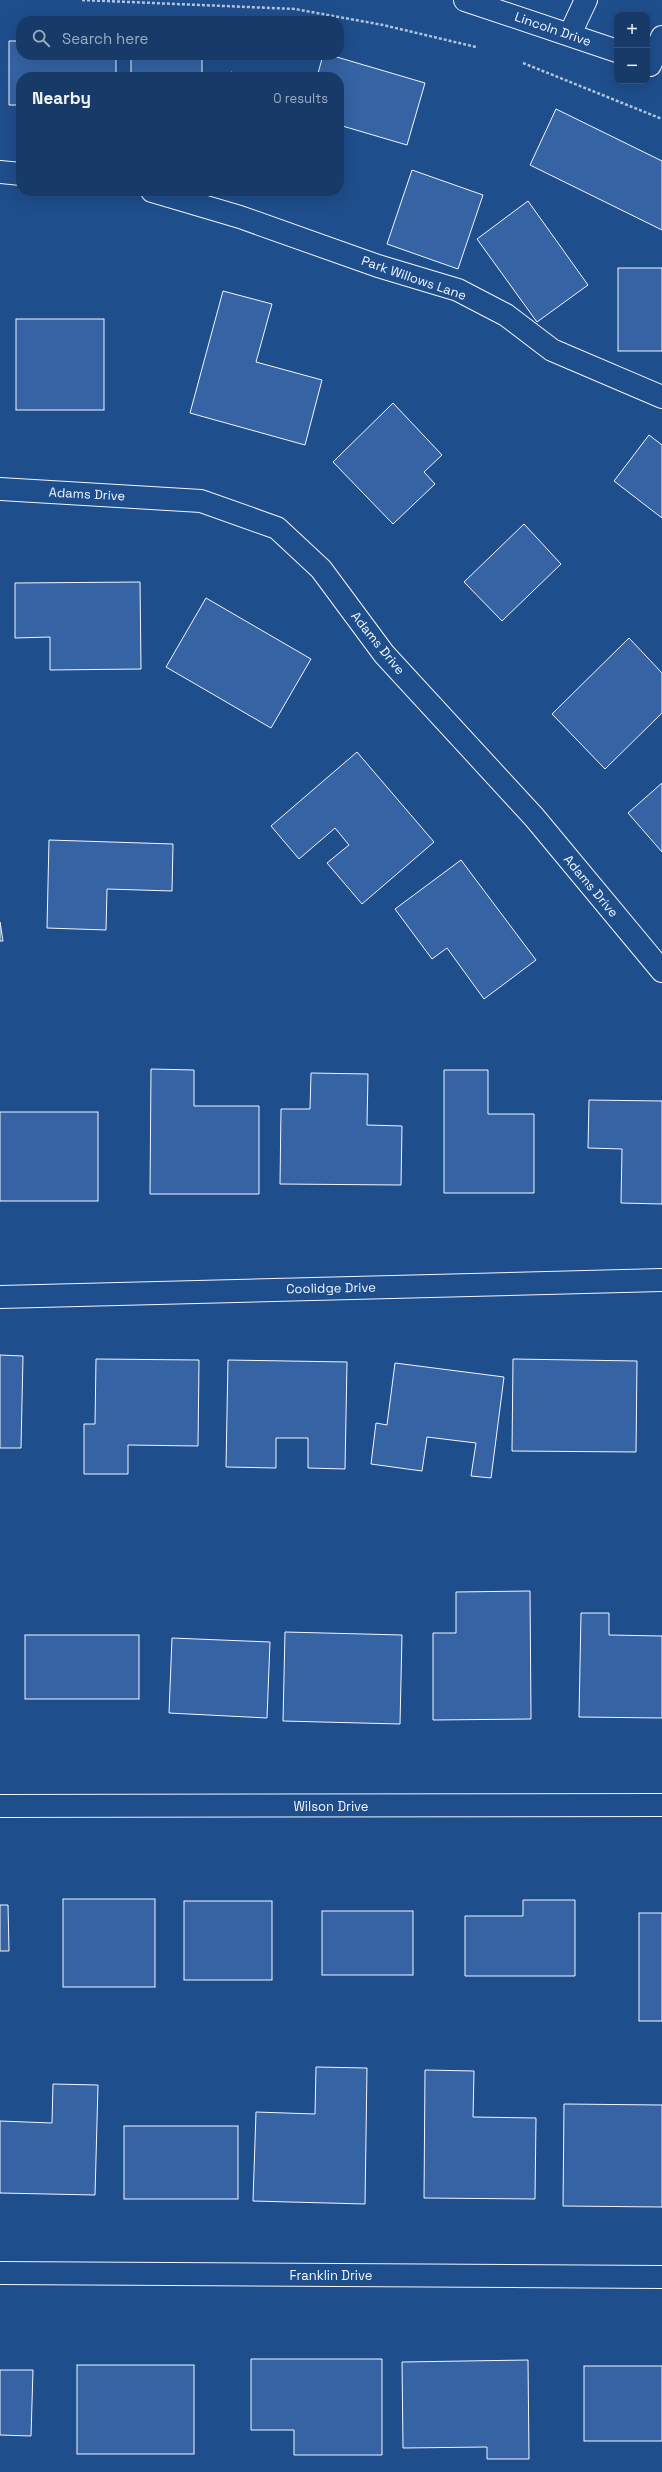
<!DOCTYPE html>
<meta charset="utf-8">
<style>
body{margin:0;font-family:"Space Grotesk",sans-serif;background:#244571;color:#f1f3f6}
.controls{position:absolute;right:12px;top:12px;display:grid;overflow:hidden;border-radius:8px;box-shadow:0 4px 16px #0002}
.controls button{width:36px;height:36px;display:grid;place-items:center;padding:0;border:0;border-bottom:1px solid #36547d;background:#173a69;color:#f1f3f6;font:20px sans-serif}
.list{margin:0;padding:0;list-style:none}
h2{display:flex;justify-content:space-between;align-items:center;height:52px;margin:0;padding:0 16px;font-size:17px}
h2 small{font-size:13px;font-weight:400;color:#9eadc0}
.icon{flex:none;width:22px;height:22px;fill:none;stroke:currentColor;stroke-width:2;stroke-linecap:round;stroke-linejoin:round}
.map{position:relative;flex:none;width:662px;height:2472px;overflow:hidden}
.search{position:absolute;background:#173a69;box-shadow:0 4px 16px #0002;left:16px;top:16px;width:328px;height:44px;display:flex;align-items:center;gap:10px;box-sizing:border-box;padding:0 14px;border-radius:16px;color:#9eadc0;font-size:15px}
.panel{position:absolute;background:#173a69;box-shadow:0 4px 16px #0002;left:16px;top:72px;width:328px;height:124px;border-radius:16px}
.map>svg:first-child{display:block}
</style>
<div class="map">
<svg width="662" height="2472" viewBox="0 0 662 2472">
<rect width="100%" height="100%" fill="#1f4e8c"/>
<g fill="#3563a3" stroke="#f2f6ff">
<polygon points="9,41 21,41 21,55 116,55 116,77 21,77 21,105 9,105"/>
<rect x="131" y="55" width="71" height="22"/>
<polygon points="323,55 330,55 425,83 407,145 339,125 339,77 317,77"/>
<polygon points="231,72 245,77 229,77"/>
<polygon points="556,109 662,161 662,230 530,165"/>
<polygon points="412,170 483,195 458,269 387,244"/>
<polygon points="528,201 588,285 537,322 477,239"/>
<rect x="618" y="268" width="44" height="83"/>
<polygon points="223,291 272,304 256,362 322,380 305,445 190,413"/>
<rect x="16" y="319" width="88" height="91"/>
<polygon points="393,403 442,455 424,472 435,484 393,524 333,462"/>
<polygon points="649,435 662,445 662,518 614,481"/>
<polygon points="524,524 561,564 502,621 464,582"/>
<polygon points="140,582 141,669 50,670 50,637 15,638 15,583"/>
<polygon points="206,598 311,659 271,728 166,667"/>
<polygon points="629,638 662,673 662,713 605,769 552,714"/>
<polygon points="357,752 434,842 362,904 327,863 349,845 335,828 299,859 271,826"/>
<polygon points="662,783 662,852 628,813"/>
<polygon points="49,840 173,844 172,891 107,889 106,930 47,928"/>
<polygon points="461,860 536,960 484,999 447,948 432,959 395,909"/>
<polygon points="0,922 3,941 0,941"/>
<polygon points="151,1069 194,1070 194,1106 259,1106 259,1194 150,1194"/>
<polygon points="444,1070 488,1070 488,1114 534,1114 534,1193 444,1193"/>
<polygon points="311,1073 368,1074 367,1125 402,1126 401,1185 280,1184 281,1109 310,1109"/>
<polygon points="589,1100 662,1101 662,1204 621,1203 622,1149 588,1148"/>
<rect x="0" y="1112" width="98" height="89"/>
<polygon points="0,1355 23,1356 21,1448 0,1448"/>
<polygon points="96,1359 199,1360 198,1446 128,1445 128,1474 84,1474 84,1424 95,1424"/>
<polygon points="513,1359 637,1361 636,1452 512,1451"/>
<polygon points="228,1360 347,1362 345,1469 308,1468 308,1438 276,1438 276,1468 226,1467"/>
<polygon points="395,1363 504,1377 491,1478 471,1476 476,1443 427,1437 422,1471 371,1464 376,1423 387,1425"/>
<polygon points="530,1591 531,1719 433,1720 433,1633 456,1633 456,1592"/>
<polygon points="581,1613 609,1613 609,1635 662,1636 662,1718 579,1717"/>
<polygon points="285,1632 402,1635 400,1724 283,1721"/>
<rect x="25" y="1635" width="114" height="64"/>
<polygon points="172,1638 270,1642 267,1718 169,1713"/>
<rect x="63" y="1899" width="92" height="88"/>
<polygon points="523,1900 575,1900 575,1976 465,1976 465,1916 523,1916"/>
<rect x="184" y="1901" width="88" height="79"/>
<polygon points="0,1905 8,1905 9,1951 0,1951"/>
<rect x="322" y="1911" width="91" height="64"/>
<rect x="639" y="1913" width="23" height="108"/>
<polygon points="316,2067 367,2068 365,2204 253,2201 256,2112 315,2114"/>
<polygon points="425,2070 474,2071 473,2117 536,2118 535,2199 424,2198"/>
<polygon points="53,2084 98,2085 95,2195 0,2193 0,2121 52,2123"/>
<polygon points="564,2104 662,2105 662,2207 563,2206"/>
<rect x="124" y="2126" width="114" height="73"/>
<polygon points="251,2359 382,2359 382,2455 294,2455 294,2430 251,2430"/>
<polygon points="528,2360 529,2459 487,2459 487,2447 403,2448 402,2362"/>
<rect x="77" y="2365" width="117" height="89"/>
<rect x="584" y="2366" width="78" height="75"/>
<polygon points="0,2370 33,2370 31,2436 0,2435"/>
</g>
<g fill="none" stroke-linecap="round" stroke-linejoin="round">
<g stroke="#f2f6ff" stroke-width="24">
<g id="minor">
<polyline points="465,0 617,51"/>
<polyline points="570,34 586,0"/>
<polyline points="650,65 662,37"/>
<polyline points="0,172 21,174"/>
<polyline points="152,191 240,217 378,266 458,290 506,315 552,350 662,397"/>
<polyline points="0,489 201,501 277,528 321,569 384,654 534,817 662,971"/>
<polyline points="0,1297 662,1280"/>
<polyline points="0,1806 662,1805"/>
<polyline points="0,2273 662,2277"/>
</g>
</g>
<g stroke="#b3c4dc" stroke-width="2.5" stroke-dasharray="3 2" stroke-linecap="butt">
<polyline points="82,0 295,9 383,25 476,47"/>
<polyline points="523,63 662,119"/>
</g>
<use href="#minor" stroke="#1f4e8c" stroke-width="22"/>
</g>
<g text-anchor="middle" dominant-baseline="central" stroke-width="3" stroke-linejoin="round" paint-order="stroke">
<g font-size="13" fill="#f2f6ff" stroke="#1f4e8c">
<text transform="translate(553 29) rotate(19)">Lincoln Drive</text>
<text transform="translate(414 278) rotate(19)">Park Willows Lane</text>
<text transform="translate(87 494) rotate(3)">Adams Drive</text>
<text transform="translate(378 643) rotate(51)">Adams Drive</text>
<text transform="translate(591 886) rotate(50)">Adams Drive</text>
<text transform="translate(331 1288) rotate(-1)">Coolidge Drive</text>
<text x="331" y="1806">Wilson Drive</text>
<text x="331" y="2275">Franklin Drive</text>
</g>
</g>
</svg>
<div class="controls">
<button>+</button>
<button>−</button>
</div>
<div class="search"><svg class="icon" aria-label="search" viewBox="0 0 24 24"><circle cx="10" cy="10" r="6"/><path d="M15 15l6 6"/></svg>Search here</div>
<section class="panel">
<h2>Nearby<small>0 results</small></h2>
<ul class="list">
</ul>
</section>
</div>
